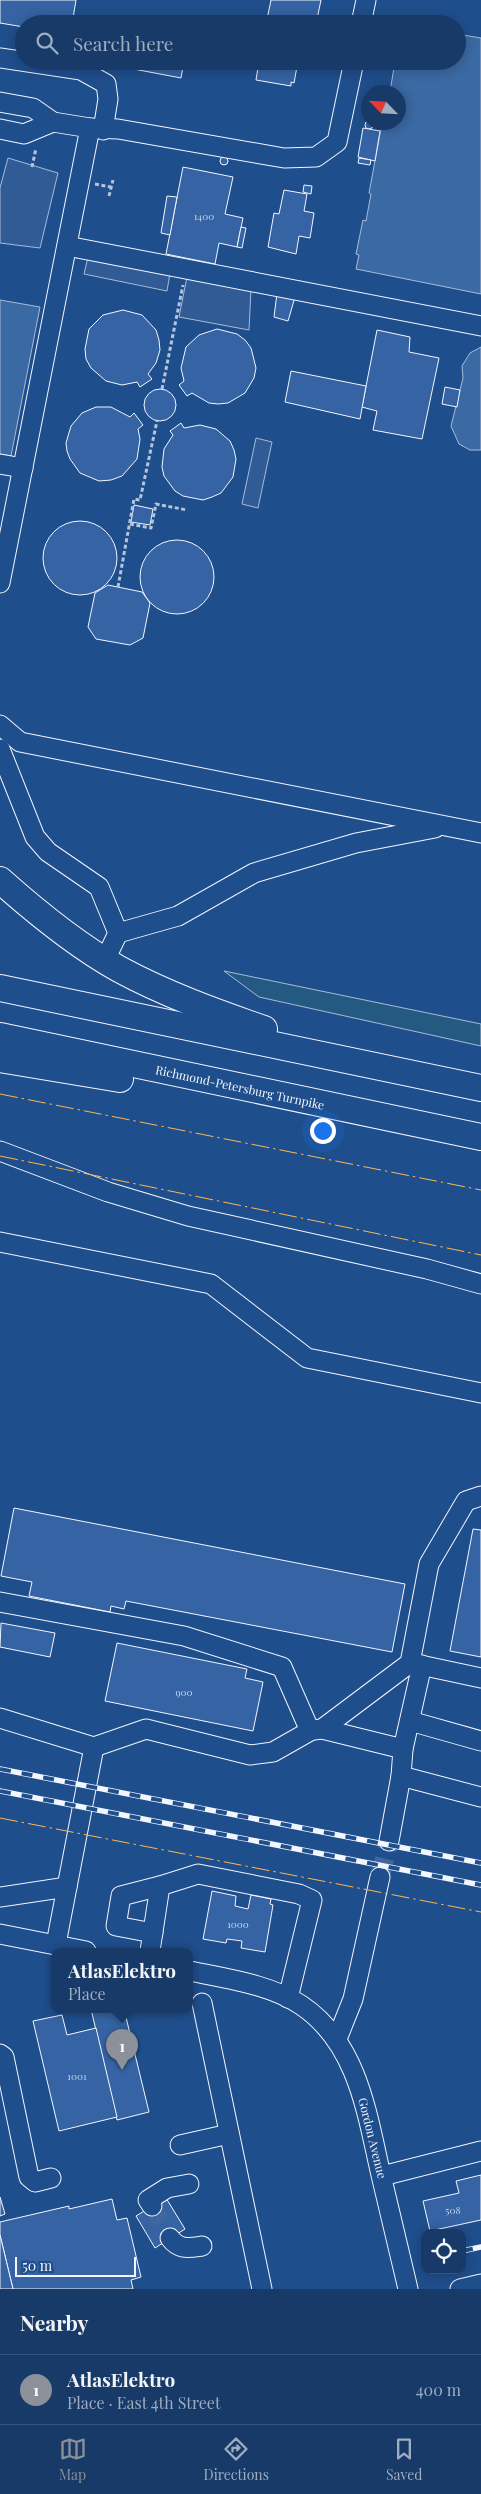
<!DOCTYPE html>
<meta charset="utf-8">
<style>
body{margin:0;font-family:"Playfair Display",serif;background:#244571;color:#f1f3f6}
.controls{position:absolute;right:15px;bottom:15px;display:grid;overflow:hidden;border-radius:10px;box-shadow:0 2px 12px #0003}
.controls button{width:45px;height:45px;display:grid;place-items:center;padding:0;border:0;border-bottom:1px solid #36547d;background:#173a69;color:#f1f3f6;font:25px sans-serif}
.compass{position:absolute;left:361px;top:85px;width:45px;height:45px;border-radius:50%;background:#173a69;box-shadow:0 2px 12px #0003;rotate:295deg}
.scale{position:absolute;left:15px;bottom:12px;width:121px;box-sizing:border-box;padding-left:5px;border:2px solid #f2f6ff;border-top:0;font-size:14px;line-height:18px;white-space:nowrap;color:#f2f6ff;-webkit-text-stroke:4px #1f4e8c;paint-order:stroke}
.you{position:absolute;left:322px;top:1130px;width:18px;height:18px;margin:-12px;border:4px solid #fff;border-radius:50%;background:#1a73e8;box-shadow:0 0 0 8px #1a73e833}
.badge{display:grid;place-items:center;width:32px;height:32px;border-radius:50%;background:#8c9099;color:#fff;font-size:16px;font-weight:700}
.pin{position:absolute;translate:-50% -41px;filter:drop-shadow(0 1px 2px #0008)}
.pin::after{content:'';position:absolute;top:26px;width:18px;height:15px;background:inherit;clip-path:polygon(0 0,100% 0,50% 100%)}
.popup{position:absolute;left:51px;top:1948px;width:142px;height:65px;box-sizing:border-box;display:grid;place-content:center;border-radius:10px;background:#173a69;filter:drop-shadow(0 1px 4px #0005);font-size:16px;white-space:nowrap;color:#9eadc0}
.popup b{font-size:19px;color:#f1f3f6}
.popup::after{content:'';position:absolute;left:50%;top:100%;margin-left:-10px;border:10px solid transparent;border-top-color:#173a69}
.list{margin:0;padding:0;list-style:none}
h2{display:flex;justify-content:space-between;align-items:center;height:65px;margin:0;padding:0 20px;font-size:21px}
h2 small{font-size:16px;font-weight:400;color:#9eadc0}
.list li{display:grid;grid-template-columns:32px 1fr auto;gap:15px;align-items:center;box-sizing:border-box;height:70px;padding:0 20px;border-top:1px solid #36547d}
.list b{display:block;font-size:19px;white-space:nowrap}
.list p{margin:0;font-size:16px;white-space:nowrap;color:#9eadc0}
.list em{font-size:16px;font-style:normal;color:#9eadc0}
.icon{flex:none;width:28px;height:28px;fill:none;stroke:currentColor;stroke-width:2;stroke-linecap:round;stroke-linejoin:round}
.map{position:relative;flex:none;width:481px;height:2289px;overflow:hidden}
.search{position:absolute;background:#173a69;box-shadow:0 2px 12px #0003;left:15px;right:15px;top:15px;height:55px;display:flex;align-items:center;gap:12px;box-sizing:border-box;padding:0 18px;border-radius:28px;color:#9eadc0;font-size:19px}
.sheet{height:135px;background:#173a69}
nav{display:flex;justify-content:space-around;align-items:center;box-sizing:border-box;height:70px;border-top:1px solid #36547d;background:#173a69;font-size:14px;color:#9eadc0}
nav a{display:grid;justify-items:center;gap:2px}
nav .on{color:#8c9099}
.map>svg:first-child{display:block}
</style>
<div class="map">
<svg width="481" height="2289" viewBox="0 0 481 2289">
<rect width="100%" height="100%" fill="#1f4e8c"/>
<polygon fill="#245a82" stroke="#a8bbd7" points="224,971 481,1024 481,1046 259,997"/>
<g fill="#305b95" stroke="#a8bbd7">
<polygon points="8,158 58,173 40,248 0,243 0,188"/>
<polygon points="88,257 170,273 167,291 84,274"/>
<polygon points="187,277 251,289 249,330 179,317"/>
<polygon points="256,438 272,442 258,508 242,504"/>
</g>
<g fill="#3b69a3" stroke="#a8bbd7">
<polygon points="457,34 481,38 481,294 356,269 359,255 356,254 363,220 366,221 371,194 369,193 382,123 398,122 398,92 390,92 395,61 457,61"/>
<polygon points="0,300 40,307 11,456 0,454"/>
<polygon points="481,347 481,450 470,450 459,444 451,426 463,378 462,366 470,353"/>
</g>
<g fill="#3563a3" stroke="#f2f6ff">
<polygon points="0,0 76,0 72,24 24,24 24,27 0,23"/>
<polygon points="271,0 321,0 316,24 266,24"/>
<polygon points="109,18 139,24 108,24"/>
<polygon points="124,61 184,61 181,78 123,67"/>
<polygon points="259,61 298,61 294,83 291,82 291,86 256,80"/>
<circle cx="369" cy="125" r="4"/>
<polygon points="363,128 380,131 375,161 358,157"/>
<circle cx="224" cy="161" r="4"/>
<polygon points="359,158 371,160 370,165 358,163"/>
<polygon points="183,167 233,177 225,214 243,218 237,247 219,243 215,264 166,254"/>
<polygon points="304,185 312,186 311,194 303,192"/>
<polygon points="284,190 307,194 304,211 314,213 310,238 299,236 296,254 268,247 274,213 279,214"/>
<polygon points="167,196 177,197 170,235 161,233"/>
<polygon points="241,227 246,228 242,248 237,247"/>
<polygon points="277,293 295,297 288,321 274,317"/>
<polygon points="123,310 142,315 156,330 159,340 160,350 156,363 148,374 152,379 140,387 137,382 122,385 106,381 91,368 86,359 85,349 89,329 103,315"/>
<polygon points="217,329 237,334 245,340 251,348 256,368 254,378 245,393 228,403 218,404 209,403 192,393 187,396 179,385 184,381 181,368 186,347 199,335"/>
<polygon points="377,330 410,337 409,352 439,358 422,439 373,430 377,411 362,407"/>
<polygon points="291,371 366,386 360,419 285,402"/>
<polygon points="445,387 460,390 457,407 442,404"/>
<circle cx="160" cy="405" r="16"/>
<polygon points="96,407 111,407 130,417 134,413 143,425 138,429 140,439 137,459 122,476 111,480 99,481 80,473 70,459 67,451 66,443 71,426 82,413"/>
<polygon points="181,423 184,428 200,425 216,429 230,441 234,450 236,459 233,477 221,493 212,497 203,500 183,496 175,491 164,476 162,467 164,449 173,435 170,431"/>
<polygon points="134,505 153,509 150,525 131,522"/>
<circle cx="80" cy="558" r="37"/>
<circle cx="177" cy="577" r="37"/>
<polygon points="108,585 142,592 150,603 143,638 130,645 96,639 88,627 95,593"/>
<polygon points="14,1508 405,1584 392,1652 126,1601 124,1609 111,1606 110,1612 29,1596 32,1582 1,1576"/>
<polygon points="473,1529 481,1530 481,1657 450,1651"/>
<polygon points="1,1623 55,1633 50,1657 0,1647"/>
<polygon points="117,1643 247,1669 245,1678 263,1682 253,1731 105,1701"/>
<polygon points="212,1891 236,1896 235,1906 248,1909 251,1895 271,1899 270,1904 273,1905 265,1952 241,1948 242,1941 227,1939 226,1943 203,1939"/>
<polygon points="91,2009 124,2009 149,2112 117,2120"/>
<polygon points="62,2015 67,2035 96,2028 117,2117 59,2131 33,2021"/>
<polygon points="481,2175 481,2220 430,2231 423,2201 459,2193 456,2181"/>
<polygon points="0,2197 5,2214 0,2216"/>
<polygon points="166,2198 185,2229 155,2248 136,2216"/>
<polygon points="112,2199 117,2220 127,2218 141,2277 131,2280 133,2289 13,2289 0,2235 0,2222 69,2206 69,2209"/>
<polygon points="0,2235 13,2289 0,2289"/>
</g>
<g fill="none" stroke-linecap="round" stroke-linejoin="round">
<g stroke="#3f679d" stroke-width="19" stroke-dasharray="19 9" stroke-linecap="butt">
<polyline points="380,1877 389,1841"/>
<polyline points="152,2206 170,2238"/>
</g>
<g stroke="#f2f6ff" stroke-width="21">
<g id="minor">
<polyline points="361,24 366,0"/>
<polyline points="0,58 81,70 106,84 108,99 103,130"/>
<polyline points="0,102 33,108 53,122 90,128 0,583"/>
<polyline points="90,128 118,129 284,158 316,157 337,142 354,61"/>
<polyline points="0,129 24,134 53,122"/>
<polyline points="67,246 481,326"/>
<polyline points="0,464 23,468"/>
<polyline points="0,725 20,742 481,833"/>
<polyline points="0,749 35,837 48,852 99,887 118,933 105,960"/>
<polyline points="118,933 178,916 254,873 356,843 435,828"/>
<polyline points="0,1151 108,1192 188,1216 427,1269 481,1284"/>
<polyline points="0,1242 211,1284 307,1358 481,1393"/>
<polyline points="0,1602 184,1636 282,1667 310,1731 273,1752 250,1755 146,1729 94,1747 0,1718"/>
<polyline points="411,1663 481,1678"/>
<polyline points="410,1721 481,1741"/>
<polyline points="322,1729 410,1663 429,1564 466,1501 481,1496"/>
<polyline points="314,1730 322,1729 403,1749 401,1776 481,1797"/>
<polyline points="403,1749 422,1665"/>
<polyline points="389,1841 401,1776"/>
<polyline points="0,1897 67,1887"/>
<polyline points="153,1933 116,1926 121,1896 160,1886"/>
<polyline points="0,1934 86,1951"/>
<polyline points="56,1944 94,1747"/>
<polyline points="150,1951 160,1886 198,1874 299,1894 312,1900 288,1998"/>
<path d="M 190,1971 C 227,1979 269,1984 301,2005 C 358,2043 367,2114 381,2175 C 390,2213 399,2251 408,2289"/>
<polyline points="202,2003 262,2289"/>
<polyline points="337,2039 353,1999 380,1877"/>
<polyline points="0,2054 4,2057 29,2177 35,2182 51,2178"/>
<polyline points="180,2145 229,2134"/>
<polyline points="382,2176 481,2151"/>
<polyline points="152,2206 148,2200 167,2188 189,2184"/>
<path d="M 170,2238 C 179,2250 188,2248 202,2246"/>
<polyline points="460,2289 481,2284"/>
</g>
</g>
<g stroke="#f2f6ff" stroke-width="28">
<g id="highway">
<path d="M 0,880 C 37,913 76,945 119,969 C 165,994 215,1012 264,1029"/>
<polyline points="0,988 481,1088"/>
<polyline points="0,1036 481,1137"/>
<polyline points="0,1059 120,1079"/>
</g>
</g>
<g stroke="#b3c4dc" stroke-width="3" stroke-dasharray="4 2.5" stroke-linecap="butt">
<polyline points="32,167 36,148"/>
<polyline points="95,184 111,187"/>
<polyline points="109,196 113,180"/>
<polyline points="162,389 183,285"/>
<polyline points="130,524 151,528 156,504 187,510"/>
<polyline points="118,587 134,499 140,500 157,421"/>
</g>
<use href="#minor" stroke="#1f4e8c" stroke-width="19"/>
<use href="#highway" stroke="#1f4e8c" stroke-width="26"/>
<g stroke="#f2f6ff" stroke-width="5.5">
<g id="rail">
<polyline points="0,1769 481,1863"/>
<polyline points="0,1791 481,1885"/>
<polyline points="462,2251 481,2247"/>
</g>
</g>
<use href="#rail" stroke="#1f4e8c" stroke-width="4" stroke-dasharray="11" stroke-linecap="butt"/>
<g stroke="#ffb74d" stroke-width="1" stroke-dasharray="18 4 2.5 4" stroke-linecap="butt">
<polyline points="0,1094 481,1190"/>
<polyline points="0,1156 481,1255"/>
<polyline points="0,1818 481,1912"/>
</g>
</g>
<g text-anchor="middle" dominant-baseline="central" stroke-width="4" stroke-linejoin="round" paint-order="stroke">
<g font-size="10" fill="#c3d1e8">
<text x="204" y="216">1400</text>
<text x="184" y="1692">900</text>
<text x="238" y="1924">1000</text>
<text x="77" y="2076">1001</text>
<text x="453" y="2210">508</text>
</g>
<g font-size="12" fill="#f2f6ff" stroke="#1f4e8c">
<text transform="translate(240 1087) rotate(12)">Richmond-Petersburg Turnpike</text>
<text transform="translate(373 2138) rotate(76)">Gordon Avenue</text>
</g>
</g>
</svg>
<div class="controls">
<button><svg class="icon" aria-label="locate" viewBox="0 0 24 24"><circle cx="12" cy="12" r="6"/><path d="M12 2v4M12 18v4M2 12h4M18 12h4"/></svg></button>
</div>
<svg class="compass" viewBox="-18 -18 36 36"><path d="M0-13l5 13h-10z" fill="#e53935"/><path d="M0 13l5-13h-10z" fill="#9eadc0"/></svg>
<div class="scale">50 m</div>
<div class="you"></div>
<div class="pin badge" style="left:122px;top:2070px">1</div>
<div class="popup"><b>AtlasElektro</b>Place</div>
<div class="search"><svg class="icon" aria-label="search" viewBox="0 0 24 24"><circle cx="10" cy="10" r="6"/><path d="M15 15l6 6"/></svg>Search here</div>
</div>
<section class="sheet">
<h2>Nearby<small></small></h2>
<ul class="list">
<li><span class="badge">1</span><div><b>AtlasElektro</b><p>Place · East 4th Street</p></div><em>400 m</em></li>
</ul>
</section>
<nav>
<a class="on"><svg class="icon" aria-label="map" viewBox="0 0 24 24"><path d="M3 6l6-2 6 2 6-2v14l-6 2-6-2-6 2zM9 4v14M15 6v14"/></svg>Map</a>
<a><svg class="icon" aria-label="directions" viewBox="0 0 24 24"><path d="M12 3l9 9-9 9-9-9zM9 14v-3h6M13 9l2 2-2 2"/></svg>Directions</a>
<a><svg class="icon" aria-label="saved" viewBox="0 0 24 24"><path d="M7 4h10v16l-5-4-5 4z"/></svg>Saved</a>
</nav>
